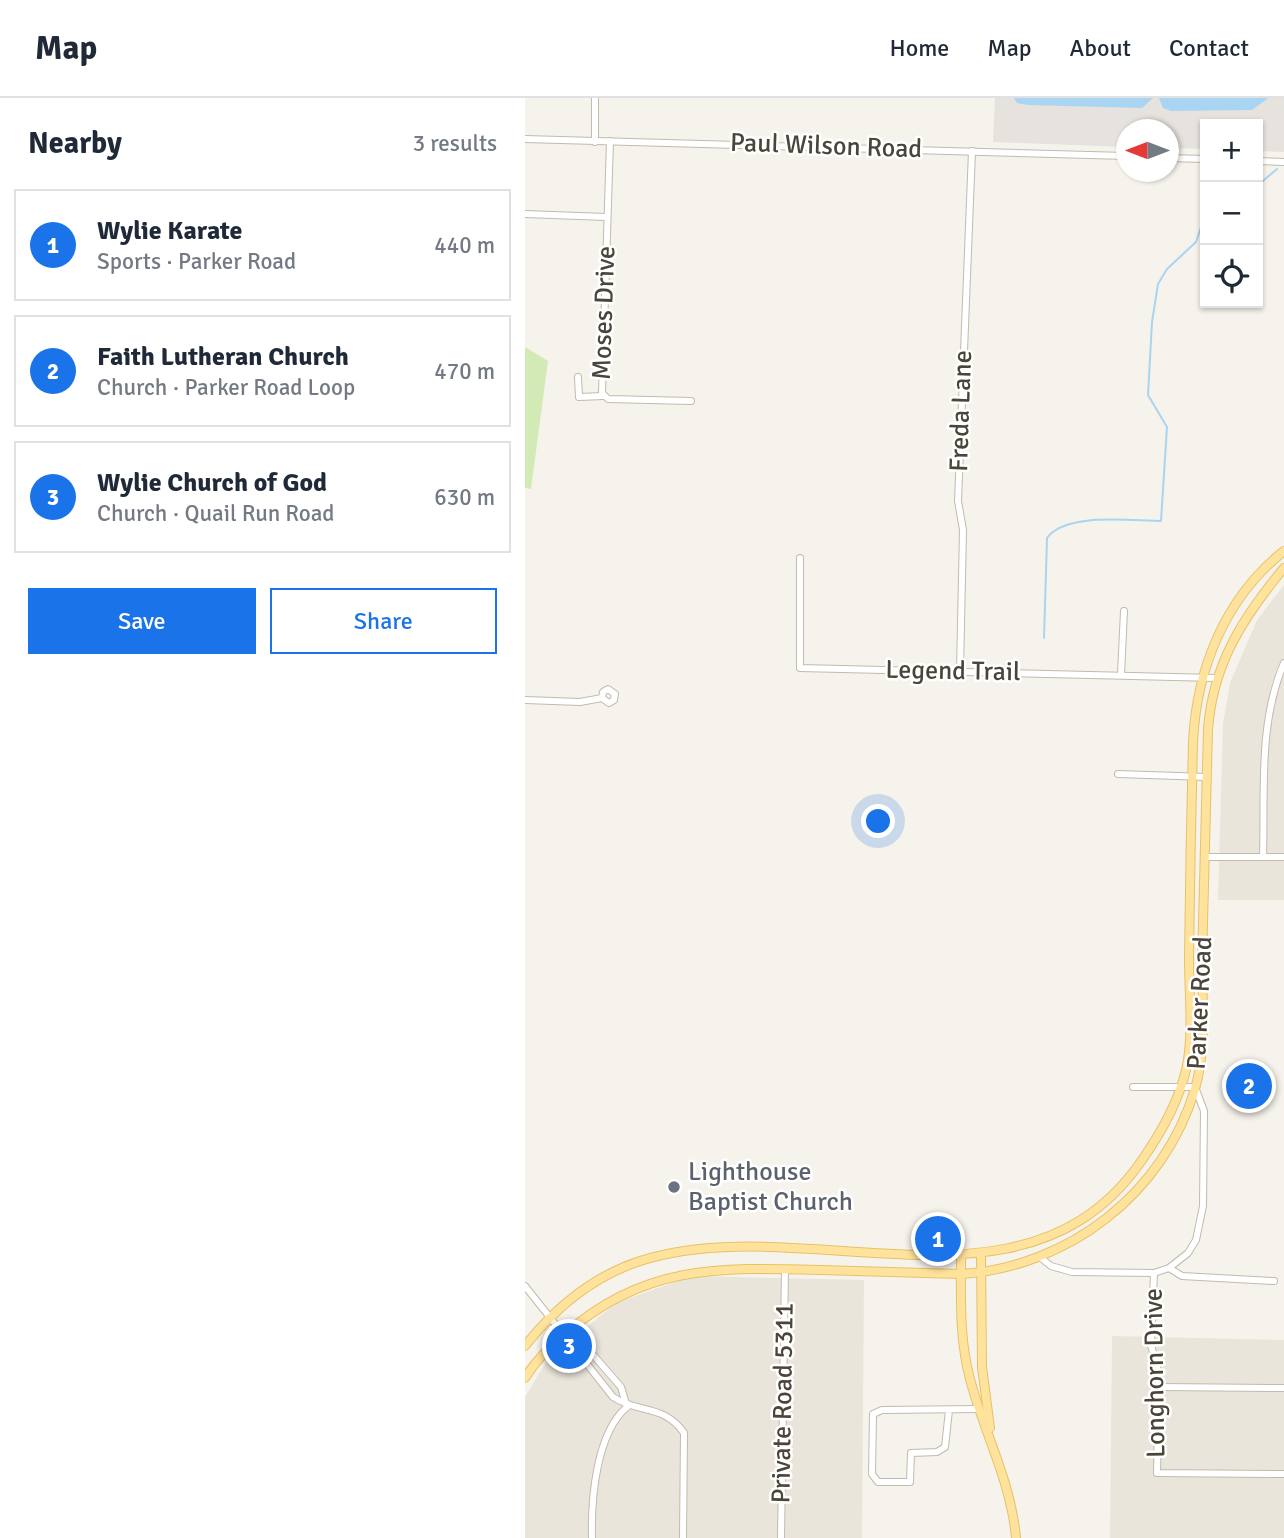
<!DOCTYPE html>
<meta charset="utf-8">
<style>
body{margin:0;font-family:Signika,sans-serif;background:#f6f6f7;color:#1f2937}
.controls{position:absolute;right:21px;top:21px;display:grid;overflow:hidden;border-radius:0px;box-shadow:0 2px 5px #0004}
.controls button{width:63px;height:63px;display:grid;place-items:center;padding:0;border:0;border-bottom:2px solid #e0e1e3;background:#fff;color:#1f2937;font:35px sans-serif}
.compass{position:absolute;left:591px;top:21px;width:63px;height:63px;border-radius:50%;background:#fff;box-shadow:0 2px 5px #0004;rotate:270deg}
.you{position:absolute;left:354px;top:724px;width:24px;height:24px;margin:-18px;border:5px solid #fff;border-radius:50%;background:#1a73e8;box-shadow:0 0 0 10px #1a73e833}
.badge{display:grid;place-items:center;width:46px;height:46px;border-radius:50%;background:#1a73e8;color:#fff;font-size:23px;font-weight:700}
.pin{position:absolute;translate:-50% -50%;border:4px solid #fff;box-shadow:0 2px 7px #0006}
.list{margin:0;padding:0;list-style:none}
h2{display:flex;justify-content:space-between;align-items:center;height:91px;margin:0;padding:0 28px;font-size:30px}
h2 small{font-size:23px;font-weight:400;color:#747a83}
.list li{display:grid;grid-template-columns:46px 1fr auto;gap:21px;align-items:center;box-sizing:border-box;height:112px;margin:0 14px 14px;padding:0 14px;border:2px solid #e0e1e3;border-radius:0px}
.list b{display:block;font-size:26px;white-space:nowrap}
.list p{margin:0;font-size:23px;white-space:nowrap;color:#747a83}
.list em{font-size:23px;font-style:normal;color:#747a83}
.actions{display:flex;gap:14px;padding:21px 28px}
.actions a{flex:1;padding:16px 0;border:2px solid #1a73e8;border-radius:0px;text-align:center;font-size:24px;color:#1a73e8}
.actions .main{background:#1a73e8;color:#fff}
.icon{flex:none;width:38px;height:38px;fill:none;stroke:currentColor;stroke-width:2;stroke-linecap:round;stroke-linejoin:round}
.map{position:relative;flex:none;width:759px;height:1440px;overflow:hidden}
header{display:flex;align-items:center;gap:42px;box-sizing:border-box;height:98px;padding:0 35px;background:#fff;border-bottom:2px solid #e0e1e3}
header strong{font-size:33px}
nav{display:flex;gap:38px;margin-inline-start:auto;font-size:24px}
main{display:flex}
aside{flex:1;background:#fff}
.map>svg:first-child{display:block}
</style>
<header>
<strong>Map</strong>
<nav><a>Home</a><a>Map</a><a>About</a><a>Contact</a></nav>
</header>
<main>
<aside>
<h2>Nearby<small>3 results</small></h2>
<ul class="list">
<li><span class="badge">1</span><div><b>Wylie Karate</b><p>Sports · Parker Road</p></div><em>440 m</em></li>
<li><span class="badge">2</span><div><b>Faith Lutheran Church</b><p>Church · Parker Road Loop</p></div><em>470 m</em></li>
<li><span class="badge">3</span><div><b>Wylie Church of God</b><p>Church · Quail Run Road</p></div><em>630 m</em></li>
</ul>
<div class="actions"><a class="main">Save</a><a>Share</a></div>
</aside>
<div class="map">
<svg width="759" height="1440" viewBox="0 0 759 1440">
<rect width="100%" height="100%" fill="#f6f3ec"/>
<g fill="#eae5da">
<polygon points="759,487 759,802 693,802 698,626 705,585 732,522"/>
<polygon points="167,1178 339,1182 337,1440 0,1440 0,1299 23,1261 91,1205"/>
<polygon points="587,1238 759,1242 759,1440 585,1440"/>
</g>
<polygon fill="#e6e2dd" points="470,0 759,0 759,54 733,53 733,26 680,26 680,51 644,50 643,32 601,32 601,49 468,44"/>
<polygon fill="#d2eab5" points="0,249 23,263 6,391 0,390"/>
<g fill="#a9d4f2">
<polygon points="489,0 628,0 617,10 503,7 492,5"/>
<polygon points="634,0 743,0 727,12 646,13 638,10"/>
</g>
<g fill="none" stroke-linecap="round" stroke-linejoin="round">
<g stroke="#a9d4f2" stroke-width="2">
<polyline points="733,87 752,71"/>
<path d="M 519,540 L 522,440 C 540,414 606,423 636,423 L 642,329 L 623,297 L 627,224 L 633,186 L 642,171 L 671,144 L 680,117"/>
</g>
<g stroke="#c2bbae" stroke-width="8">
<g id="minor">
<polyline points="0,41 601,58"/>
<polyline points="85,43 77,295 83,301 166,303"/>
<polyline points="70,44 70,0"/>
<polyline points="643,60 680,61"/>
<polyline points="733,63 759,64"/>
<polyline points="0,116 81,119"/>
<polyline points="53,279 54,299 78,298"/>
<polyline points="275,460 275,570 691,580"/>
<polyline points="435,573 438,432 433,403 447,53"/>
<polyline points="596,576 599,513"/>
<polyline points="0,602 55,604 77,600 84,605 89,602 90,596 83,591 78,594 77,600"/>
<polyline points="593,676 682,679"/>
<polyline points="680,759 759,759"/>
<path d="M 738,759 C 740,695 733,625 759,565"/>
<polyline points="516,1160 526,1168 547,1174 629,1175 644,1170 663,1155 671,1142 678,1108 679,1013 670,989 608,989"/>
<polyline points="644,1170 657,1178 749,1183"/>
<polyline points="629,1175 626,1247 634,1277 632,1375 759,1376"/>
<path d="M 0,1188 L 88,1299 C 114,1316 139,1306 159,1335 L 158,1440"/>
<polyline points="39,1238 50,1236 96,1289 102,1309"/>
<polyline points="633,1289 759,1290"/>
<polyline points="424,1312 420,1349 412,1354 386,1355 385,1384 353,1384 347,1376 348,1316 357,1312 454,1311"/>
<path d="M 67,1440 C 66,1402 71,1335 102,1309"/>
<polyline points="256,1440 260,1171"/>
</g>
</g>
<g stroke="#e6c16a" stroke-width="10">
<g id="major">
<polyline points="456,1157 457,1269 465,1330"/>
<path d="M 436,1158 C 436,1199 434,1240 445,1281 C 459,1335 486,1383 491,1440"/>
<path d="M 0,1248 C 30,1210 69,1178 115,1163 C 278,1110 500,1233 617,1062 C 636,1035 653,1005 661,972 C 669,937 664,897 664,861 C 665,788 666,716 668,643 C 672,570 700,500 759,453"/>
<path d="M 0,1280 C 11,1262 24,1250 39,1237 C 117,1167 194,1169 293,1172 C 341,1173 389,1175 436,1176 C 544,1169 639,1095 670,991 C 682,950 677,906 677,864 C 679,787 681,709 683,631 C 688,566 718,519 759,470"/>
</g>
</g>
<use href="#minor" stroke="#fff" stroke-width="6"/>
<use href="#major" stroke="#ffe39c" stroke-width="8"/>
</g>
<circle fill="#6b7280" stroke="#fff" stroke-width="2.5" cx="149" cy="1089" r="7"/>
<g text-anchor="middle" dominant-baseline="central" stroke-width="5" stroke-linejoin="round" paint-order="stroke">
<g font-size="26" fill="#4b4439" stroke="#fff">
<text transform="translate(301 48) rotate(2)">Paul Wilson Road</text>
<text transform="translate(79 215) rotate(-88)">Moses Drive</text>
<text transform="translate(436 313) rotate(-88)">Freda Lane</text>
<text transform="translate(428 573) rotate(1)">Legend Trail</text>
<text transform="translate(675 905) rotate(-87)">Parker Road</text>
<text transform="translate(630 1275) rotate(-91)">Longhorn Drive</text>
<text transform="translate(258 1305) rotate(-89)">Private Road 5311</text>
</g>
<g font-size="26" fill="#5b616d" stroke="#fff" text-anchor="start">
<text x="163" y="1074">Lighthouse<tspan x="163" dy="30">Baptist Church</tspan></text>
</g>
</g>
</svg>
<div class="controls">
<button>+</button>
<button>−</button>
<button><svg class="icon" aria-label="locate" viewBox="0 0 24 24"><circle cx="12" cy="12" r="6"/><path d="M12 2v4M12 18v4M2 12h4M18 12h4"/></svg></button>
</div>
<svg class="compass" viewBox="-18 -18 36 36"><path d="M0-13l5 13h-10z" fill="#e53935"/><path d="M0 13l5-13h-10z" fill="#747a83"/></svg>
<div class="you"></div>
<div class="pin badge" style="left:413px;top:1141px">1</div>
<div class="pin badge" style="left:724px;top:988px">2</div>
<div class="pin badge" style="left:44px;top:1248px">3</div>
</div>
</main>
